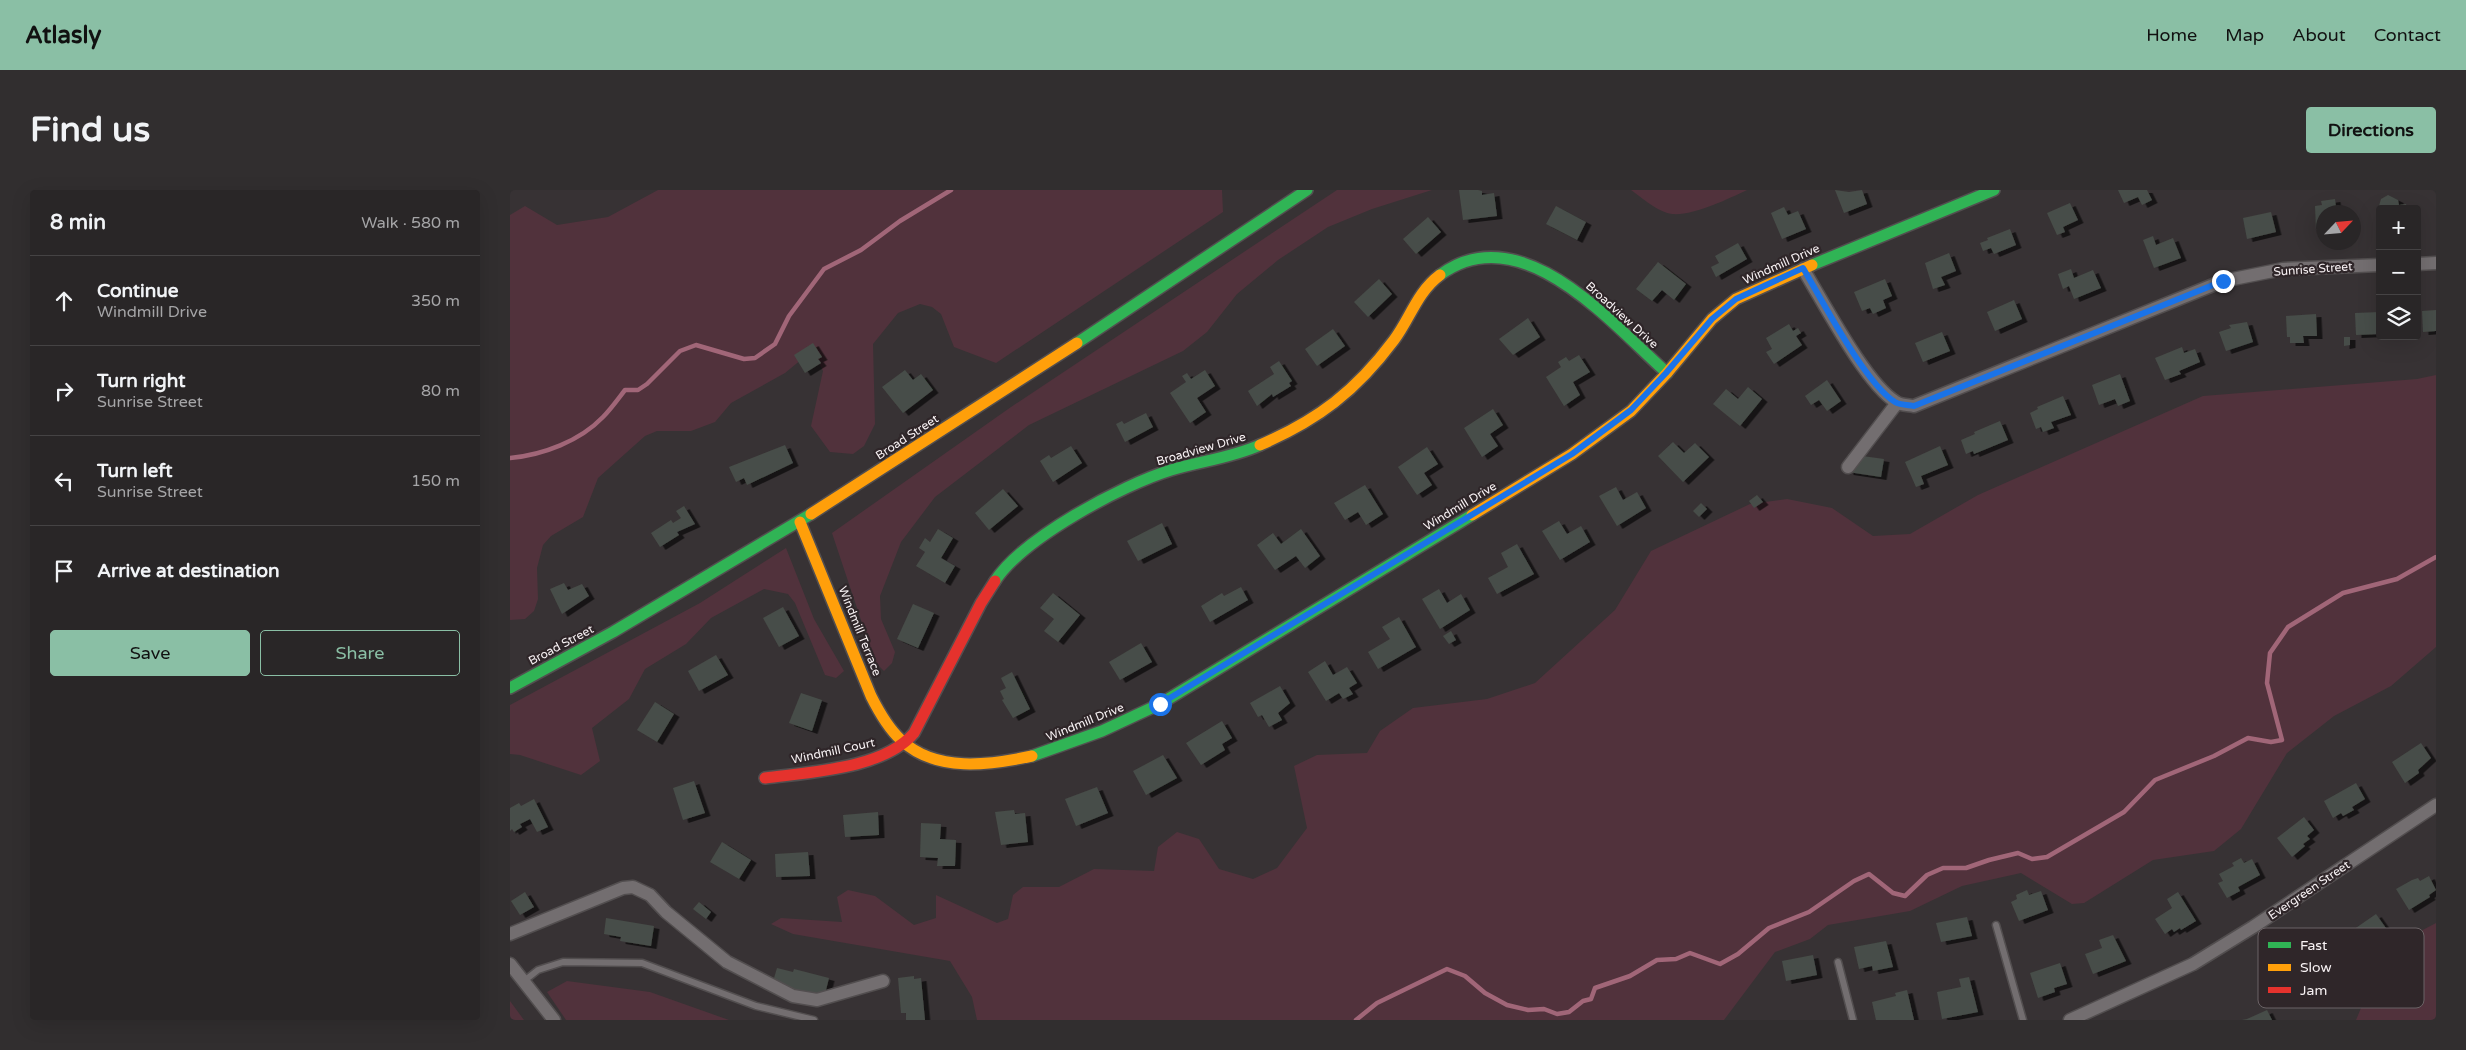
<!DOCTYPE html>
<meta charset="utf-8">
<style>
body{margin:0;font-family:"Varela Round",sans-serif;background:#312e2f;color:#f1f3f6}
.controls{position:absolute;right:15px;top:15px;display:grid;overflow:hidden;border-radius:5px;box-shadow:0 5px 20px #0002}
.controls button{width:45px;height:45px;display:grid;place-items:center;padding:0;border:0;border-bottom:1px solid #454344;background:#292627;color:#f1f3f6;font:25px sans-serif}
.compass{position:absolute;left:1806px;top:15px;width:45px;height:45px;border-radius:50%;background:#292627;box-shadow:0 5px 20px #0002;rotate:64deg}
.stop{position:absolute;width:15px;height:15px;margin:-11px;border:4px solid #1a73e8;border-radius:50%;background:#fff}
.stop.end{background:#1a73e8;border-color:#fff;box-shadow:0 1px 5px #0008}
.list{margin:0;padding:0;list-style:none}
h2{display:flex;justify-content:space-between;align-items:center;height:65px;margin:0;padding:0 20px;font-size:21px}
h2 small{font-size:16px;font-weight:400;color:#a5a5a7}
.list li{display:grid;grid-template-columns:32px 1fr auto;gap:15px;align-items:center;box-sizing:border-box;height:90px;padding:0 20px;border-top:1px solid #454344}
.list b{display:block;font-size:19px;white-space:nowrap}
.list p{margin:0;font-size:16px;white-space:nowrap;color:#a5a5a7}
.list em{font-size:16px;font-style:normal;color:#a5a5a7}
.actions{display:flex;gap:10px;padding:15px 20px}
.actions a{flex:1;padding:11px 0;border:1px solid #8abfa5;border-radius:5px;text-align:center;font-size:18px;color:#8abfa5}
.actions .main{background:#8abfa5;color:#111}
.icon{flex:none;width:28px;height:28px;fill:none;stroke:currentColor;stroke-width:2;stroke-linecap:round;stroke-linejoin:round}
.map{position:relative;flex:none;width:1926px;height:830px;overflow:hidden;border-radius:5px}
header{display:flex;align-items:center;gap:30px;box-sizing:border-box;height:70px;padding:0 25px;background:#8abfa5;color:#111}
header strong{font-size:24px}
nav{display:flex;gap:28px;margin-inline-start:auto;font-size:18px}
.intro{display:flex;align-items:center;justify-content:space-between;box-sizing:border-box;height:120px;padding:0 30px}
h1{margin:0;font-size:35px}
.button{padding:12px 22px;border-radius:5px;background:#8abfa5;color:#111;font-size:18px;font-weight:700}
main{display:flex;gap:30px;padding:0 30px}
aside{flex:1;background:#292627;border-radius:5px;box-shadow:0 5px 20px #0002}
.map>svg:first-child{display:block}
</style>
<header>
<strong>Atlasly</strong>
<nav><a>Home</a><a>Map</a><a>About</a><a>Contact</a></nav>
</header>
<div class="intro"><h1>Find us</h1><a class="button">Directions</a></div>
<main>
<aside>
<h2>8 min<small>Walk · 580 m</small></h2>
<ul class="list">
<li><svg class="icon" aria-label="ahead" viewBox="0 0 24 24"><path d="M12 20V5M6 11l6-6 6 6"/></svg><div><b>Continue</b><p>Windmill Drive</p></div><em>350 m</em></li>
<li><svg class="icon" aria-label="right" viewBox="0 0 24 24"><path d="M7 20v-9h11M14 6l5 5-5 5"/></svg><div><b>Turn right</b><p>Sunrise Street</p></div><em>80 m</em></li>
<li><svg class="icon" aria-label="left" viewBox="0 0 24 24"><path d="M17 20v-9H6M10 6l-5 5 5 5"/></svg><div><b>Turn left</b><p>Sunrise Street</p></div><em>150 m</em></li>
<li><svg class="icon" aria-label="arrive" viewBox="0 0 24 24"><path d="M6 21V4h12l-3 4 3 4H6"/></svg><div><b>Arrive at destination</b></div></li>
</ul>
<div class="actions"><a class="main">Save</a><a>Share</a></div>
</aside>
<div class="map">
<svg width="1926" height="830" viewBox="0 0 1926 830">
<defs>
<filter id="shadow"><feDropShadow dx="5.5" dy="3" stdDeviation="0" flood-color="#0009"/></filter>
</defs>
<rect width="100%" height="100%" fill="#373234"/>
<g fill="#51323c">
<polygon points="148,0 712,0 713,22 486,173 444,157 431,124 422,117 410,114 388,123 363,154 365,234 354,256 343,264 320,262 301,236 313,181 303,160 275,183 221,213 205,232 181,241 147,241 135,246 88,288 73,327 41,346 33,355 27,378 28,409 24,421 15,429 0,430 0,25 15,16 47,35 98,27"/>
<polygon points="827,0 922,0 862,19 818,37 768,70 727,104 697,142 673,161 519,235 425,307 391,352 370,406 371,429 385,462 382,473 374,481 365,472 322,343 501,217"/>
<path d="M 1121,0 L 1237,0 C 1218,9 1183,26 1162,24 C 1148,22 1132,8 1121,0 Z"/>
<polygon points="1926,185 1926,457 1881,496 1824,526 1777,563 1731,639 1704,661 1643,670 1574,713 1562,714 1511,683 1452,696 1400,721 1318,735 1300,749 1265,762 1214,830 467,830 462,807 440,771 283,744 261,734 271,728 332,732 327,707 338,700 365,706 404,735 426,728 426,705 487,733 498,729 503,705 513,697 549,697 584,679 644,681 648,657 667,642 689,649 709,679 743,689 767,678 797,638 784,576 807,565 857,563 870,541 903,518 977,509 1025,493 1105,420 1141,361 1240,314 1277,309 1322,318 1363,346 1400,344 1468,305 1693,206 1907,189"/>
<polygon points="276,358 304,429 334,481 326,488 315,485 285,413 278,404 254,399 201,428 176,454 135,479 119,509 82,538 90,571 71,585 10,565 0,564 0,515 190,413"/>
<polygon points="1926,733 1926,830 1846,830 1864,787 1907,743"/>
<polygon points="57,791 140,802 219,830 56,830 37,802"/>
<polygon points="0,811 14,830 0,830"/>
</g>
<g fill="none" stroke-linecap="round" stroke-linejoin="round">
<g stroke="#a16678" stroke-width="4.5">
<path d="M 0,268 C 33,265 70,251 93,227 C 101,219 108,209 115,200 L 128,200 L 137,194 L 170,161 L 186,155 L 234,169 L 245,168 L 265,154 L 279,126 L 314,79 L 351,60 L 390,31 L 441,0"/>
<polyline points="846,830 867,813 937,779 955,786 975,803 997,815 1018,820 1034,819 1047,824 1059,822 1073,811 1081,809 1085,798 1120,786 1147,770 1166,769 1180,763 1210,774 1228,764 1259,738 1299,722 1344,691 1359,684 1383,703 1395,706 1417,685 1433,678 1456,678 1479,670 1508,663 1522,669 1537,667 1614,622 1645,590 1704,566 1738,548 1761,552 1772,550 1757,493 1760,463 1778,437 1833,403 1887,389 1926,367"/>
</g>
</g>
<g fill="#474d48" filter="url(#shadow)">
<polygon points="949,0 968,0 972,1 972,5 984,3 987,26 953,30"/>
<polygon points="1325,0 1339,2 1352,0 1357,14 1334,23"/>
<polygon points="1608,0 1637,0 1642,10 1632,15 1628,7 1614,13"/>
<polygon points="1878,5 1888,10 1889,15 1896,14 1897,19 1868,19 1871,9"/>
<polygon points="1825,9 1826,17 1834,16 1834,22 1814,22 1814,39 1806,40 1805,16 1812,15 1811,11"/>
<polygon points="1560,13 1568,30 1553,37 1555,42 1547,45 1537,23"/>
<polygon points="1046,16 1076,32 1067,50 1036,34"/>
<polygon points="1274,17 1278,25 1288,21 1296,39 1272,49 1261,23"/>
<polygon points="1761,22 1766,42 1737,49 1733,28"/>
<polygon points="918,27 931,42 906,64 893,49"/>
<polygon points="1500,39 1506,55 1484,64 1481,58 1473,61 1470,53 1478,50 1477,48"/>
<polygon points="1643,46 1646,55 1663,48 1671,68 1644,78 1633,50"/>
<polygon points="1228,53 1237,69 1206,87 1201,77 1209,73 1205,66"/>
<polygon points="1439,63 1446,81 1431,87 1435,95 1423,99 1415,73"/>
<polygon points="1148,72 1176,94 1164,110 1152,100 1142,111 1126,99"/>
<polygon points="1561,79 1564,88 1583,80 1591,98 1564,109 1559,96 1553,99 1548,84"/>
<polygon points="869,89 882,104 858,127 844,112"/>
<polygon points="1375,89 1382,106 1373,110 1376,118 1363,124 1360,118 1352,121 1344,102"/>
<polygon points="1504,110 1512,129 1485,141 1477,122"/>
<polygon points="1926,120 1926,141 1913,142 1912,121"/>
<polygon points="1870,122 1870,144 1846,145 1845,123"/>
<polygon points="1806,124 1807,146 1793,146 1794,153 1780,153 1780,147 1777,147 1776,126"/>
<polygon points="1018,128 1030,147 1003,165 989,149"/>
<polygon points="1737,132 1743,152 1716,161 1709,142 1721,138 1719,135"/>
<polygon points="1279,134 1283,141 1288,138 1291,143 1286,146 1292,155 1264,174 1256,162 1262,159 1256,148"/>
<polygon points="823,139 835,156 807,176 795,159"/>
<polygon points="1432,142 1440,161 1413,172 1405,153"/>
<polygon points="1834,147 1840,147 1840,155 1834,156"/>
<polygon points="303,153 312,167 308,169 311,173 295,183 284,165"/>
<polygon points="1672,157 1674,163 1685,159 1690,172 1669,181 1671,184 1655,190 1645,168"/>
<polygon points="1069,165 1080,182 1063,192 1070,205 1054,216 1036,187 1051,177 1048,172 1056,167 1059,171"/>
<polygon points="769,171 782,191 779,193 781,196 763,207 762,204 747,216 738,201 764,184 760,177"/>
<polygon points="395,180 403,190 411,184 423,200 393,223 372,197"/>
<polygon points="695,180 705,196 687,208 696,222 680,233 660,203 676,192 672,186 677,183 681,189"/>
<polygon points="1610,184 1620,211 1608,216 1605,209 1589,215 1582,195"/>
<polygon points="1317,190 1331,211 1317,221 1309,210 1301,215 1295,206"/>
<polygon points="1238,197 1252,209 1230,236 1203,214 1216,199 1228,209"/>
<polygon points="1553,206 1561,225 1541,232 1544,238 1533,242 1531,237 1526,239 1520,223 1528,219 1527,217"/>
<polygon points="983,219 993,235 980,244 988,256 972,267 954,238"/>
<polygon points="636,223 643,237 615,252 606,234 612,231 614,234"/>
<polygon points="1490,231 1498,250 1464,264 1463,261 1456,264 1451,250 1465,244 1464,242"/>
<polygon points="1163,252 1174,263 1185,253 1199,267 1173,292 1148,266"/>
<polygon points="275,255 283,273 237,295 234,288 226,292 219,277"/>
<polygon points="561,256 572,273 543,292 530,271 539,265 541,268"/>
<polygon points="1430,256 1438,275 1411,286 1414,294 1406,297 1395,272"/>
<polygon points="917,257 928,274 914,283 922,295 907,305 888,277"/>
<polygon points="1338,264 1374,269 1371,287 1338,282"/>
<polygon points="855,295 873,324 856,335 848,322 835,330 824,313"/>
<polygon points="1106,297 1113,310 1127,302 1136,318 1107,336 1089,306"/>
<polygon points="493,299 508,316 479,340 465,323"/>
<polygon points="1247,305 1253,312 1244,318 1239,311"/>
<polygon points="1191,313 1197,319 1189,327 1183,321"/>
<polygon points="174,316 185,334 167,342 169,345 150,357 141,343 161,330 163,333 171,328 166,321"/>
<polygon points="1049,331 1057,344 1071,336 1080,352 1050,370 1032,341"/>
<polygon points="652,333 662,354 628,371 617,351"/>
<polygon points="428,339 443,348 431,368 445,376 435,393 406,376 415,362 409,358 415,348 420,352"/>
<polygon points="791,339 810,366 795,378 786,366 765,380 747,355 763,343 771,354"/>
<polygon points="1007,354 1024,384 987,404 978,388 998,377 991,363"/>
<polygon points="54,393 58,400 72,394 79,406 52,424 40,399"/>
<polygon points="731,397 738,410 700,432 691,416 712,403 714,406"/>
<polygon points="929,399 937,413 951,404 960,420 930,439 912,409"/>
<polygon points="543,403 570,425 548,452 534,441 544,429 530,418"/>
<polygon points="403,414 424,423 408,458 387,449"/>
<polygon points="273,417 289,446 269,457 253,428"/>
<polygon points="889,427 906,457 868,479 858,462 880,449 872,437"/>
<polygon points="941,441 946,450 939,454 933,446"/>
<polygon points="631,453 642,472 610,490 599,472"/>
<polygon points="206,465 218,485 189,501 178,481"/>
<polygon points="815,471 823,485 837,477 847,493 839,498 843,504 833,509 829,503 816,511 798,482"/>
<polygon points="502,482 520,519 503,528 492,510 494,509 490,501 496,498 491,488"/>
<polygon points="770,496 780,513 768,523 772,530 759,537 752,525 748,527 740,513"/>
<polygon points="291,503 312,510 302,541 279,533"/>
<polygon points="145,512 164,524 147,552 127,540"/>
<polygon points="712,531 722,548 712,554 715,560 691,575 676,553"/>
<polygon points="1911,553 1921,568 1908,580 1909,583 1895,593 1882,572"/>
<polygon points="653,565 667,588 636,605 623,581"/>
<polygon points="184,591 195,623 173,630 163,598"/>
<polygon points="1846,593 1855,609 1842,617 1844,620 1833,626 1831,623 1823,628 1814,611"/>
<polygon points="587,597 598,623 566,636 555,609"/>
<polygon points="24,609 38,637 27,642 20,629 10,634 12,637 4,642 2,639 0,641 0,618 9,613 11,616"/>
<polygon points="504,620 505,624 515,623 518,652 491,655 485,622"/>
<polygon points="368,622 369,645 335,647 333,625"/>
<polygon points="1794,627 1804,640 1797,646 1800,649 1793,654 1795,656 1782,667 1767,648"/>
<polygon points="411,633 431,634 430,649 446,650 445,676 427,676 428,668 410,667"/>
<polygon points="212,652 241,670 229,689 200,672"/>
<polygon points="298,662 300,686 266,687 265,664"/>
<polygon points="1731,668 1734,673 1742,669 1750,685 1728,697 1730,701 1717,708 1708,693 1713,691 1709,684 1724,676 1722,673"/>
<polygon points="1919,686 1926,700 1919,705 1920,707 1899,720 1886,699 1902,690 1908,688 1910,691"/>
<polygon points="1517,700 1519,705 1531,701 1538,720 1509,731 1501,712 1507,709 1506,705"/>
<polygon points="15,702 24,717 10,725 1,711"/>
<polygon points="1668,702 1686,731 1671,740 1670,738 1664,742 1662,739 1655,744 1645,729 1662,718 1657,709"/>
<polygon points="189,712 201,722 196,729 183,719"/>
<polygon points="1866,724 1878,741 1838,768 1827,751"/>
<polygon points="1457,727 1462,746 1431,752 1426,733"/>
<polygon points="96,728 144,736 141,756 110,751 111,747 94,744"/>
<polygon points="1603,745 1616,771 1583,784 1575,764 1592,758 1589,750"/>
<polygon points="1376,751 1383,777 1363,781 1362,776 1349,779 1344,757"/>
<polygon points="1303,765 1307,785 1276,791 1272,771"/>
<polygon points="1550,773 1557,794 1544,798 1545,802 1528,808 1520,783"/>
<polygon points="267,778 283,782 284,779 319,788 314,808 262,795"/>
<polygon points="404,786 404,789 411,788 415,830 396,830 396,823 391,823 388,788"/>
<polygon points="1459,787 1468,822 1432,829 1427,802 1451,797 1449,789"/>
<polygon points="1397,800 1404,830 1366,830 1362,812 1386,806 1385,803"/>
<polygon points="1757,820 1762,830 1732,830 1737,829"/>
</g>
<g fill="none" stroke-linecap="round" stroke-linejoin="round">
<g stroke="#524e4f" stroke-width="9">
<g id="lane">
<polyline points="1486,735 1513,830"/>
<polyline points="1328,772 1343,830"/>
<polyline points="14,791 28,780 53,772 132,773 246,816 304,830"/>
</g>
</g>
<g stroke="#524e4f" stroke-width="15">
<g id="street">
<polyline points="1907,74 1926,73"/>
<path d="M 1293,79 C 1313,111 1355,193 1386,212 C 1390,215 1398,215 1404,216 L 1713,91 L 1773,79 L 1870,75"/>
<polyline points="1338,277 1387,213"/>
<polyline points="0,744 113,698 123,697 140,705 156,722 217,772 283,806 307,810 373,791"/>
<polyline points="0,774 44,830"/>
<polyline points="1560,830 1683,774 1743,737 1926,615"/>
</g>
</g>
<g stroke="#524e4f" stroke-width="14">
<g id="fast">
<polyline points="1302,75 1484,0"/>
<path d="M 930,85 C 1011,25 1101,133 1157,183"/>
<polyline points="567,153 797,0"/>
<path d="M 485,391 C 513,348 612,295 661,280 C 691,271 721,268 750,255"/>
<polyline points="0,498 103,442 301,324"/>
<polyline points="522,566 592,541 650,514 962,325"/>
</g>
</g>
<g stroke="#524e4f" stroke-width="14">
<g id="slow">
<path d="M 750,255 C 808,230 846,201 884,150 C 900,129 907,102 930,85"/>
<polyline points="301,324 567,153"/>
<polyline points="962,325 1062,264 1121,221 1157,183 1202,129 1226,109 1302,75"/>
<path d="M 290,332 L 361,506 C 369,522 378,538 391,550 C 426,583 480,575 522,566"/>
</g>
</g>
<g stroke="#524e4f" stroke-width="14">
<path id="jam" d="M 255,588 C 299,582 374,579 404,543 L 471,413 L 485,391"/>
</g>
<use href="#lane" stroke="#736e70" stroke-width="6"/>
<use href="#street" stroke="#736e70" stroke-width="12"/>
<use href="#fast" stroke="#30b455" stroke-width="11"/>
<use href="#slow" stroke="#ff9f0a" stroke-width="11"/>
<use href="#jam" stroke="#e5322d" stroke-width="11"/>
</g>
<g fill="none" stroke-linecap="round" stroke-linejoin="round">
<path stroke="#1a73e8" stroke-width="6" d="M 650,514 L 1062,264 L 1121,220 L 1156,183 L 1202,129 L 1226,109 L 1293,78 C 1313,112 1355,193 1385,212 C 1390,215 1398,215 1404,216 L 1713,91"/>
</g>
<g text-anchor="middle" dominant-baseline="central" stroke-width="4.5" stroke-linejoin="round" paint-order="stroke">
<g font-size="12" fill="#f8f2f4" stroke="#2f2629">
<text transform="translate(1271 74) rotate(-24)">Windmill Drive</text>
<text transform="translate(1803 79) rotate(-4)">Sunrise Street</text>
<text transform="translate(1112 125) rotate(42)">Broadview Drive</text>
<text transform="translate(397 247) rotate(-33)">Broad Street</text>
<text transform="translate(691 259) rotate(-16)">Broadview Drive</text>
<text transform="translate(950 316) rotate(-31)">Windmill Drive</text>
<text transform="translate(350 441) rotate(68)">Windmill Terrace</text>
<text transform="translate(51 455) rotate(-28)">Broad Street</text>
<text transform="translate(575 532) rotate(-22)">Windmill Drive</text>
<text transform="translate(323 561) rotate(-12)">Windmill Court</text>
<text transform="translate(1799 700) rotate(-34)">Evergreen Street</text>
</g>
</g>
<rect x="1748" y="738" width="166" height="80" rx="8" fill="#2f2629" stroke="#6b6366" stroke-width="1"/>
<rect x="1758" y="752" width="23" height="6" fill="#30b455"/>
<rect x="1758" y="774" width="23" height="7" fill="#ff9f0a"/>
<rect x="1758" y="797" width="23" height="6" fill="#e5322d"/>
<g font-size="14" fill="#f8f2f4">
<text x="1790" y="760">Fast</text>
<text x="1790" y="782">Slow</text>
<text x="1790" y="805">Jam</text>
</g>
</svg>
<div class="controls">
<button>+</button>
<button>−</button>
<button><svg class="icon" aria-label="layers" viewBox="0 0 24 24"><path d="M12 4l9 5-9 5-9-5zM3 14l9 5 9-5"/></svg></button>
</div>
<svg class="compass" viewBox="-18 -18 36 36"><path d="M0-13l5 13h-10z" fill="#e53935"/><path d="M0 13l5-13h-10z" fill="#a5a5a7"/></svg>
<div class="stop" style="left:650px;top:514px"></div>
<div class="stop end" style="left:1713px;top:91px"></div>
</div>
</main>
